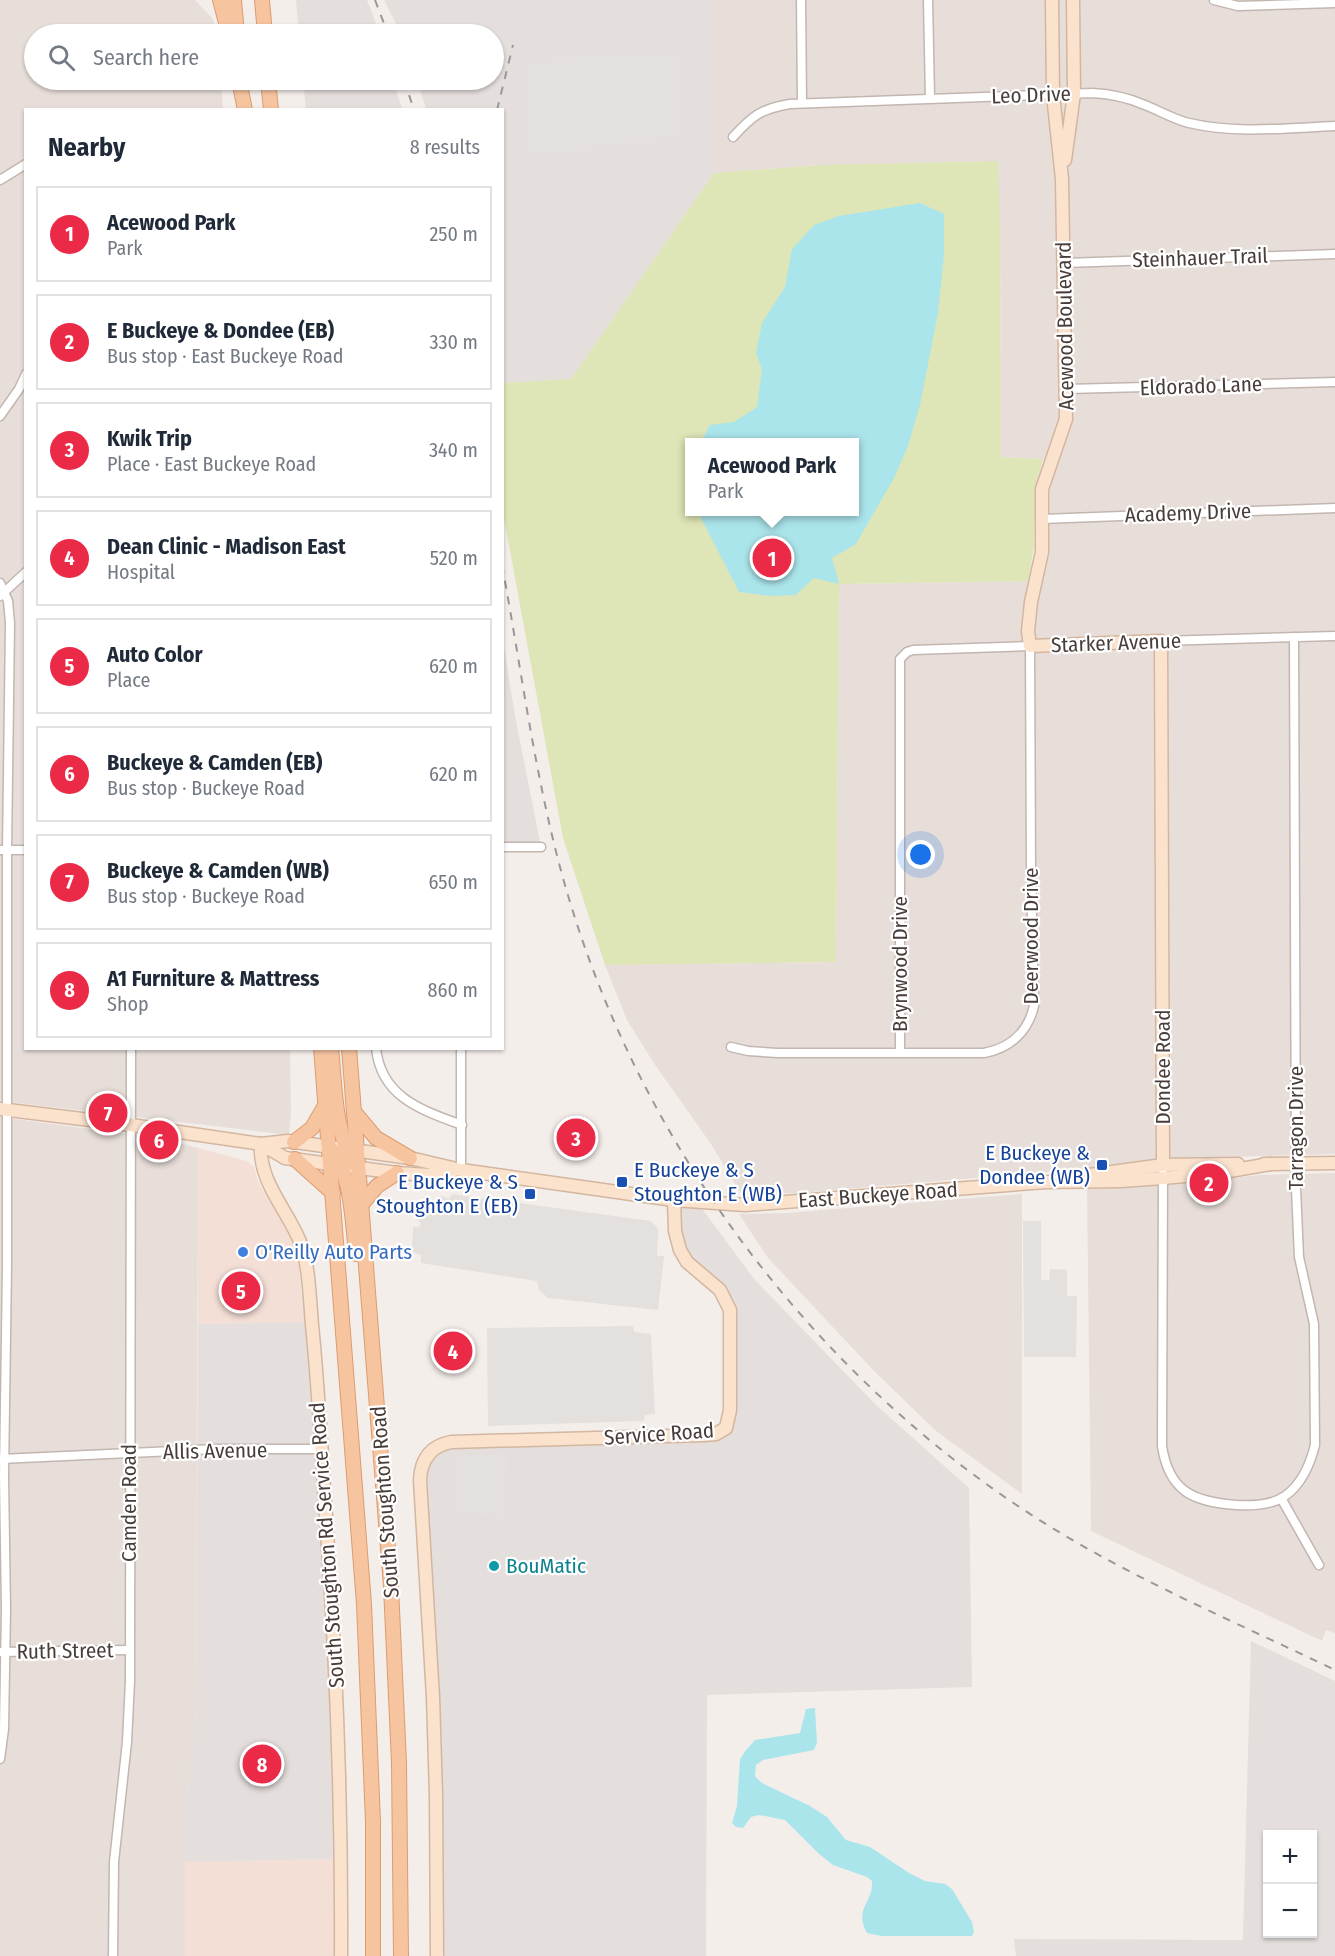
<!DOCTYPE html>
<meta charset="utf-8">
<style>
body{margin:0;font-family:"Fira Sans Condensed",sans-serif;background:#f6f6f7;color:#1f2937}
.controls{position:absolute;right:18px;bottom:18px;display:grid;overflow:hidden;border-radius:0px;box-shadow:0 2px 4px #0004}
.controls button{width:54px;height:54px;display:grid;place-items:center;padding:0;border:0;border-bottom:2px solid #e0e1e3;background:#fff;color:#1f2937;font:30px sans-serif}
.you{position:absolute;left:921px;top:855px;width:21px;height:21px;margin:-15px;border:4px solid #fff;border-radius:50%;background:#1a73e8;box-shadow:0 0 0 9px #1a73e833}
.badge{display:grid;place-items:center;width:39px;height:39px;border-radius:50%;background:#eb2a47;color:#fff;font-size:20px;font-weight:700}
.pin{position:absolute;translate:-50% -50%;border:3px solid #fff;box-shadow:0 2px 6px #0006}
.popup{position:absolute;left:685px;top:438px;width:174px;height:78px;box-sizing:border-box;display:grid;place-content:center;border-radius:0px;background:#fff;filter:drop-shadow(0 2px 4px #0005);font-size:20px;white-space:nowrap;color:#747a83}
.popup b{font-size:22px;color:#1f2937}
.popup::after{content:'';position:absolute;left:50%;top:100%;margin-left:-12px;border:12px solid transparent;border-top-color:#fff}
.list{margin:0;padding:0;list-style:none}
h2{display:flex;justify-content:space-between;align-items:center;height:78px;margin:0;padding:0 24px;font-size:26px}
h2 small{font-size:20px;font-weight:400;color:#747a83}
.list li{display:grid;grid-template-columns:39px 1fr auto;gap:18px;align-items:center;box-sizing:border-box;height:96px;margin:0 12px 12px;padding:0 12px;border:2px solid #e0e1e3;border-radius:0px}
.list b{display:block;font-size:22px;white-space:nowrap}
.list p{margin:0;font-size:20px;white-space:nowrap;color:#747a83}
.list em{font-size:20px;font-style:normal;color:#747a83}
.icon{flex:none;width:33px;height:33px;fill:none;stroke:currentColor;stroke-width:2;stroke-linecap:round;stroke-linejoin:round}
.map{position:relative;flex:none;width:1335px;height:1956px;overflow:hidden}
.search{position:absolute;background:#fff;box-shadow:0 2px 4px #0004;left:24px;top:24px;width:480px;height:66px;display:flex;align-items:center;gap:15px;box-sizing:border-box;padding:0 21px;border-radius:33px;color:#747a83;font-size:22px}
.panel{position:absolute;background:#fff;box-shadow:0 2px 4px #0004;left:24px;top:108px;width:480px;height:942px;border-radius:0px}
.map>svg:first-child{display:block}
</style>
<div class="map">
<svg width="1335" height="1956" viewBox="0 0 1335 1956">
<rect width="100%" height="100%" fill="#f4eeea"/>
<g fill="#e8ded9">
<polygon points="0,0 195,0 213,19 216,34 34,34 34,80 221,80 223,109 26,110 26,1048 290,1049 291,1113 289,1135 0,1101"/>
<polygon points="714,0 1335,0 1335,1154 1194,1158 1146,1163 1136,1162 1081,1169 799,1193 741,1194 711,1144 653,1062 627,1020 605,965 836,962 839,584 1028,581 1049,556 1050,490 1054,471 1043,459 1001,457 1000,225 822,165 714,173"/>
<polygon points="0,1117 158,1138 198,1148 196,1712 185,1810 185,1956 0,1956"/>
<polygon points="1335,1173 1335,1633 1326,1630 1322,1641 1091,1531 1087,1189 1187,1183 1260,1175"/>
<polygon points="1022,1194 1022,1494 936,1431 874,1371 768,1258 739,1214 786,1213"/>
</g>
<g fill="#f4dfd7">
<polygon points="198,1148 247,1161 254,1167 259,1184 292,1235 297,1252 305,1322 198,1324"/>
<polygon points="335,1859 334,1956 185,1956 185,1862"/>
</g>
<g fill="#e4dedc" fill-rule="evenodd">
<polygon points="296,0 367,0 380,34 299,34"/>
<polygon points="384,0 714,0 714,173 571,379 503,383 502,110 426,109 417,80 494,80 494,34 401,34"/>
<polygon points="303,80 393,80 402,109 306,109"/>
<polygon points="502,635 515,716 541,847 503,847"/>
<polygon points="674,1200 697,1202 755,1280 876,1405 969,1488 972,1687 707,1695 706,1956 437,1956 420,1480 435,1448 726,1428 730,1310 687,1262"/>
<polygon points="305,1322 328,1635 335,1859 185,1862 185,1810 196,1712 198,1324"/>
<path d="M 1251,1641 L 1335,1681 L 1335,1956 L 1016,1956 L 1014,1939 L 1243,1940 ZM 1312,1834 L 1312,1934 L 1268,1934 L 1268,1834 Z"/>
</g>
<path fill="#dee5b6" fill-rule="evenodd" d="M 998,161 L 1000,225 L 1001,457 L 1043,459 L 1035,490 L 1034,547 L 1028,581 L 839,584 L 836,962 L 605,965 L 563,838 L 503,513 L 502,383 L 571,379 L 714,173 L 822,165 ZM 690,442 L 854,442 L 854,512 L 690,512 Z"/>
<g fill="#e3e0de">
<polygon points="681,53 683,142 595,144 595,151 528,153 526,58"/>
<polygon points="452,1194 651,1221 658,1229 657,1256 664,1256 658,1310 548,1298 539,1290 537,1281 421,1263 421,1255 412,1252 413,1227 419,1227 421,1224 417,1219 441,1196 449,1199"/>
<polygon points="1023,1221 1041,1221 1041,1280 1049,1280 1050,1269 1067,1270 1067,1296 1077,1296 1076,1357 1024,1357"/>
<polygon points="633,1326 634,1332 651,1334 655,1414 645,1415 644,1421 488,1426 487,1328"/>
<polygon points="508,1454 510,1515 505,1526 495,1526 494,1517 457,1518 456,1456"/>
</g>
<g fill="#abe5ec">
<polygon points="920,203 944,214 944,255 938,313 920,405 908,446 894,478 856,544 832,558 839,584 814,578 796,595 771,596 739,592 698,512 854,512 854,442 701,442 710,425 734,422 757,407 762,369 756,353 762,323 785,287 792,249 814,225 839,216"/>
<path d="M 815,1708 L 817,1743 L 814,1750 L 763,1760 L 756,1765 L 755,1776 L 762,1783 L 810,1806 L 827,1817 L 846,1840 L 870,1847 L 909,1873 L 925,1881 L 945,1884 L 952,1889 L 972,1922 L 974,1932 L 972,1936 L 881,1936 L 867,1933 C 853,1909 874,1902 872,1881 L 867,1877 L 833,1865 L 819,1854 L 785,1820 L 759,1815 L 751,1817 L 743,1828 L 736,1827 L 732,1823 L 737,1806 L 740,1759 L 746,1750 L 755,1740 L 800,1733 L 806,1709 Z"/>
</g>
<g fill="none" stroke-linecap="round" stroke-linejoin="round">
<g stroke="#c2b6b0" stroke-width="11">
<g id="street">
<polyline points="801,0 802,102"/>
<polyline points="928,0 930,98"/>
<polyline points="1214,0 1238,6 1335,3"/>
<path d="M 733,137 C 753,115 761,109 790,104 L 1093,93 C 1110,94 1126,97 1142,104 C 1157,109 1172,119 1189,123 C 1236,134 1287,128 1335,126"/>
<polyline points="0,180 26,164"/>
<polyline points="1065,263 1335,254"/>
<polyline points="1067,389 1335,382"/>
<polyline points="0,416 19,389 26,374"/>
<polyline points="1042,519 1335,508"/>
<polyline points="0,583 8,601 10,623 7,851 7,1265 4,1476 6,1610 4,1729 0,1759"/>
<polyline points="0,596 26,572"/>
<polyline points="1161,641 1335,636"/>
<polyline points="502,847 541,847"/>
<polyline points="0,850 26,850"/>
<path d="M 731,1047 L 748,1051 L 777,1053 L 984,1053 C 1010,1048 1028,1032 1034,1006 L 1031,872 L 1030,646 L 913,650 L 907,652 L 900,659 L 900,1052"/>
<path d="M 376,1048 C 381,1097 421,1110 462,1125"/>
<polyline points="461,1048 461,1170"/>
<path d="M 1163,1173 L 1162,1446 C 1169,1492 1194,1502 1236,1505 C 1252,1506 1272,1505 1285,1496 C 1302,1484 1310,1465 1315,1445 L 1314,1324 L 1299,1257 L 1296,1188 L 1294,637"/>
<polyline points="0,1459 217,1449 321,1449"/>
<polyline points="1281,1498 1319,1565"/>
<polyline points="0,1652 129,1650"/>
<polyline points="113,1956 114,1862 127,1742 130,1681 131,1048"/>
</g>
</g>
<g stroke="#d3b69f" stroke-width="15">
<g id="secondary">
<polyline points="1052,0 1053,95 1062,179 1066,419 1042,489 1042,552 1031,602 1028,631 1030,646 1161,641 1163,1165"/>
<polyline points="1065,160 1074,94 1073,0"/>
<polyline points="0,1109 131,1125 261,1144 288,1141 410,1158 461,1170 674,1200 745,1205 1046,1182 1121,1181 1163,1178 1218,1173 1270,1164"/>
<path d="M 261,1144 C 258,1182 288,1210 301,1244 C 309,1265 310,1302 312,1325 C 318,1383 321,1443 325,1502 C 336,1653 342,1804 341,1956"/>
<polyline points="261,1144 285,1158 397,1173 429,1175 453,1171"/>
<polyline points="1264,1164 1335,1163"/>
<polyline points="1082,1176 1163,1165 1238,1164"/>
<path d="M 437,1956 L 436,1795 L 433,1697 L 420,1480 C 421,1460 430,1446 451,1442 L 704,1435 L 716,1434 L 726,1428 L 730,1410 L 730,1310 L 720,1290 L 687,1262 L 680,1250 L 675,1231 L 674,1200"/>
</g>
</g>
<g stroke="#dc9c70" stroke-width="16">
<g id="primary">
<polyline points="220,0 229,34"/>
<polyline points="234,0 237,34"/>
<polyline points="262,0 265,34"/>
<polyline points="239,80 245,110"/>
<polyline points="268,80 271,110"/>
<polyline points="321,1048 364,1604 373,1822 373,1956"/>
<path d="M 331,1048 C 335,1085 334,1131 354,1163"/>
<polyline points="349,1048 391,1587 399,1763 401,1956"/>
<polyline points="355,1113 376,1138 410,1158"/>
<polyline points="294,1142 312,1128 326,1104"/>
<path d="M 331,1149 C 351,1170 353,1225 356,1254"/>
<polyline points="295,1159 333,1193"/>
<polyline points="361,1205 377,1186 397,1173"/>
</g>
</g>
<use href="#street" stroke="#fff" stroke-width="8"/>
<use href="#secondary" stroke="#fbe2cd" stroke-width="12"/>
<use href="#primary" stroke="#f7c4a0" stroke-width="14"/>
<g stroke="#989898" stroke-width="2" stroke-dasharray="8 8" stroke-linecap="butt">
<polyline points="375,0 388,34"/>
<polyline points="404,80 414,110"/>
<polyline points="497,110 513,45"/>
<path d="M 502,565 C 524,683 538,804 575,918 C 650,1153 810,1366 1015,1504 C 1114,1571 1227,1618 1335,1670"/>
</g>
</g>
<g fill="#1a4fb4" stroke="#fff" stroke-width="2">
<rect x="1096" y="1159" width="12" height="12" rx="3"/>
<rect x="616" y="1176" width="12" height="12" rx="3"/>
<rect x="524" y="1188" width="12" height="12" rx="3"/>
</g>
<circle fill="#3f7fe0" stroke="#fff" stroke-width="2" cx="243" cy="1252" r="6"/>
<circle fill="#0f9aa8" stroke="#fff" stroke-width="2" cx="494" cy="1566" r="6"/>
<g text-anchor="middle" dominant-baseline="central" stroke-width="4.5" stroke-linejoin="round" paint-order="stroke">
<g font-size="21" fill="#483d39" stroke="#fff">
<text transform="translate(1031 95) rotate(-2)">Leo Drive</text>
<text transform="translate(1200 258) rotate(-2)">Steinhauer Trail</text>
<text transform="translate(1065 326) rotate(-91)">Acewood Boulevard</text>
<text transform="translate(1201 386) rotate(-2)">Eldorado Lane</text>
<text transform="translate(1188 513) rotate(-2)">Academy Drive</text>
<text transform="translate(1116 643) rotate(-2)">Starker Avenue</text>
<text transform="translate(1031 936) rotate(-90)">Deerwood Drive</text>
<text transform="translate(900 964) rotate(-90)">Brynwood Drive</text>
<text transform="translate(1163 1067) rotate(-90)">Dondee Road</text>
<text transform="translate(1296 1128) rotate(-90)">Tarragon Drive</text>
<text transform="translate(878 1195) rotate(-4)">East Buckeye Road</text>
<text transform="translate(659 1434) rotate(-4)">Service Road</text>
<text transform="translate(215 1451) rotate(-1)">Allis Avenue</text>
<text transform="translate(385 1502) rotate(-94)">South Stoughton Road</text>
<text transform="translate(129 1503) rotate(-90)">Camden Road</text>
<text transform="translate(327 1545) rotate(-94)">South Stoughton Rd Service Road</text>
<text transform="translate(65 1651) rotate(-1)">Ruth Street</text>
</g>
<g font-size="21" fill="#164399" stroke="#fff" text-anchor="end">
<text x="1090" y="1153">E Buckeye &amp;<tspan x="1090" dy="24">Dondee (WB)</tspan></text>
<text x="634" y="1170" text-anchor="start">E Buckeye &amp; S<tspan x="634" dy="24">Stoughton E (WB)</tspan></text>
<text x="518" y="1182">E Buckeye &amp; S<tspan x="518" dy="24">Stoughton E (EB)</tspan></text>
</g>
<g font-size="21" fill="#366cbe" stroke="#fff" text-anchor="start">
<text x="255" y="1252">O'Reilly Auto Parts</text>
</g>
<g font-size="21" fill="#0d838f" stroke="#fff" text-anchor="start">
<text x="506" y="1566">BouMatic</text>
</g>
</g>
</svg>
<div class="controls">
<button>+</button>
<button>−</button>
</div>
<div class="you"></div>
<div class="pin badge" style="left:772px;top:558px">1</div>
<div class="popup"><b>Acewood Park</b>Park</div>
<div class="pin badge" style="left:1209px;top:1183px">2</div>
<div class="pin badge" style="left:576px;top:1138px">3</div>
<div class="pin badge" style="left:453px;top:1351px">4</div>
<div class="pin badge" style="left:241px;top:1291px">5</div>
<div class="pin badge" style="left:159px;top:1140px">6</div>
<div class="pin badge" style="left:108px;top:1113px">7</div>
<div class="pin badge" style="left:262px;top:1764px">8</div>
<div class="search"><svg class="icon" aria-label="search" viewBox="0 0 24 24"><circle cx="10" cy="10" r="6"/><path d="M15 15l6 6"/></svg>Search here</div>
<section class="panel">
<h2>Nearby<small>8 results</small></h2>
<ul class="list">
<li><span class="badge">1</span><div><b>Acewood Park</b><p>Park</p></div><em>250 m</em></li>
<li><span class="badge">2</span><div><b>E Buckeye &amp; Dondee (EB)</b><p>Bus stop · East Buckeye Road</p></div><em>330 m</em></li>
<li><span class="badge">3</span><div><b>Kwik Trip</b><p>Place · East Buckeye Road</p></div><em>340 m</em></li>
<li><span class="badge">4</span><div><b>Dean Clinic - Madison East</b><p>Hospital</p></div><em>520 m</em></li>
<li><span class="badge">5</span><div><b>Auto Color</b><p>Place</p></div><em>620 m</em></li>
<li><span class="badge">6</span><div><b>Buckeye &amp; Camden (EB)</b><p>Bus stop · Buckeye Road</p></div><em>620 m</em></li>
<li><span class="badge">7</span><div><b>Buckeye &amp; Camden (WB)</b><p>Bus stop · Buckeye Road</p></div><em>650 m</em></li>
<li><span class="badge">8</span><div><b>A1 Furniture &amp; Mattress</b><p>Shop</p></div><em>860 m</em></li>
</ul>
</section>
</div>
